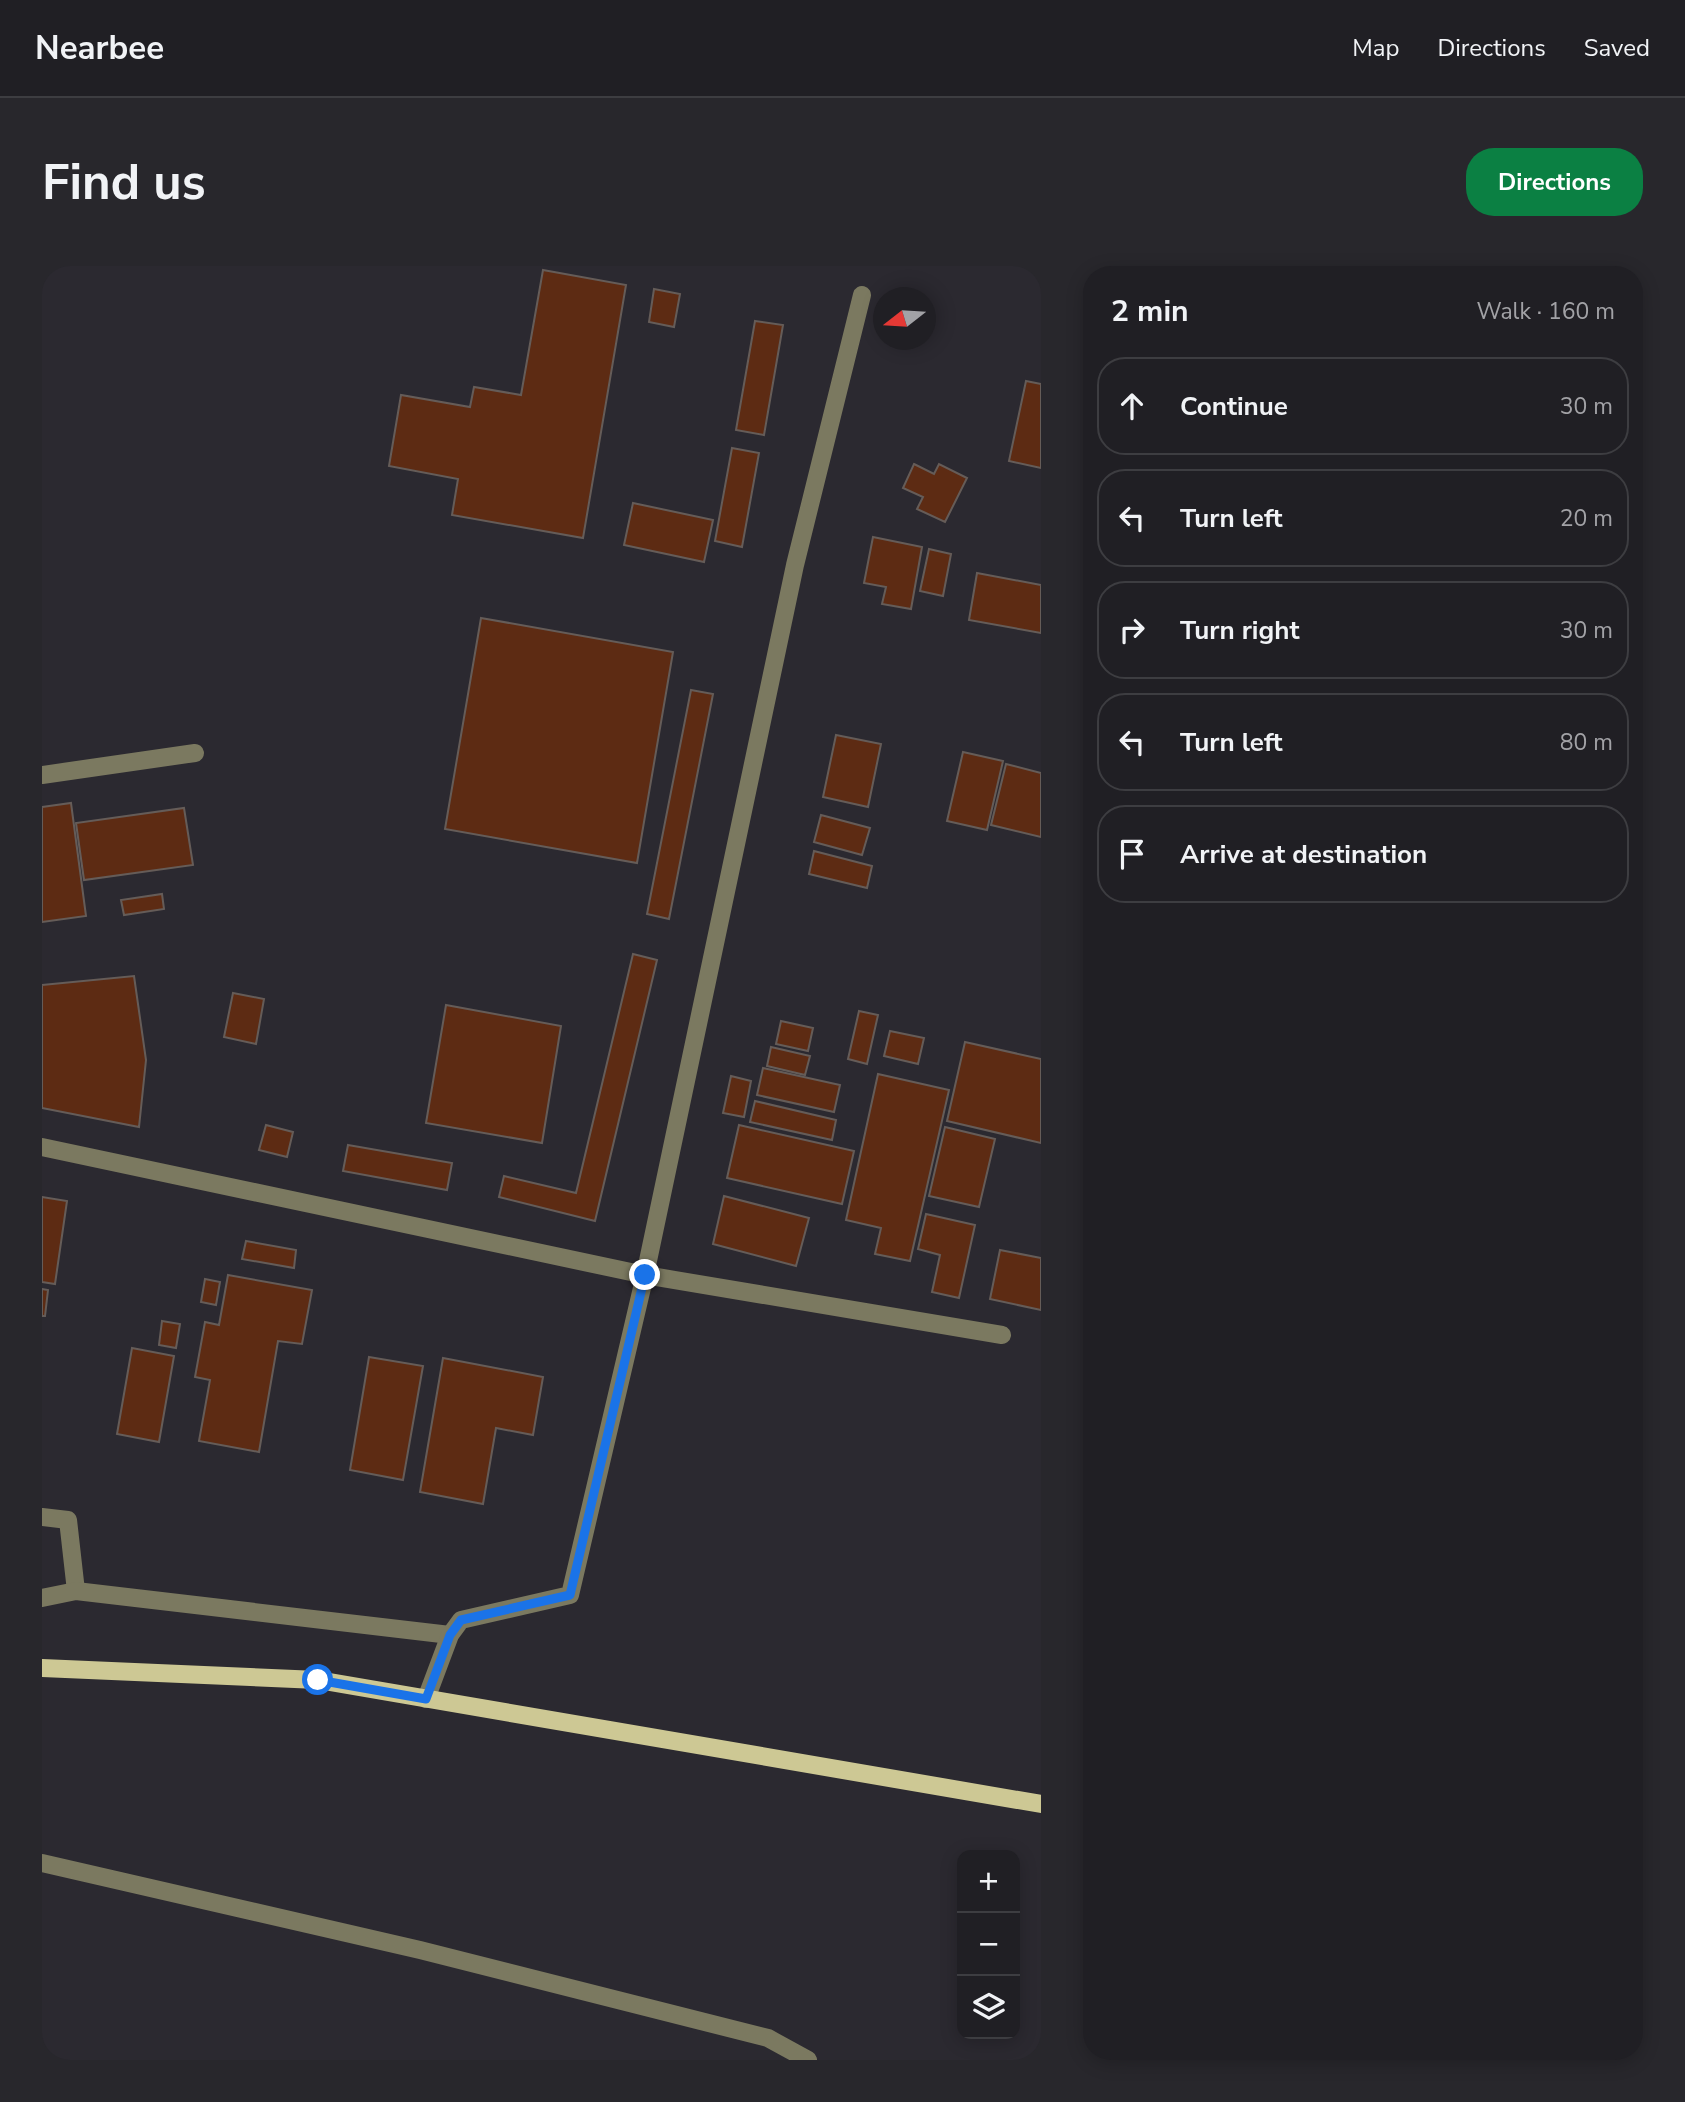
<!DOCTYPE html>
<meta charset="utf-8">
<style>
body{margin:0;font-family:"Nunito Sans",sans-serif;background:#28272c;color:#f1f3f6}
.controls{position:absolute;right:21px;bottom:21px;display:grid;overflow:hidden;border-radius:14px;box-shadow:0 4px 18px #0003}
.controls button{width:63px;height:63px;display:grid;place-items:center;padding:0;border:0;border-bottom:2px solid #3d3d41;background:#201f24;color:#f1f3f6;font:35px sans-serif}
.compass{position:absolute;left:831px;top:21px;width:63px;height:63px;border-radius:50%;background:#201f24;box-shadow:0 4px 18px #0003;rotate:253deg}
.stop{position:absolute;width:21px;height:21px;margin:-16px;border:5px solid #1a73e8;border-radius:50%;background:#fff}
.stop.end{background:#1a73e8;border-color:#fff;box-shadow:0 2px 7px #0008}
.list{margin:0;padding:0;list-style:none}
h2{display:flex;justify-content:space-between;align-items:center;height:91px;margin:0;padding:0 28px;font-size:30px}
h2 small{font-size:23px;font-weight:400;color:#a2a2a6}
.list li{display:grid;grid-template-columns:46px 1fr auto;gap:21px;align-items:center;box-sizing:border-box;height:98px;margin:0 14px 14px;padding:0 14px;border:2px solid #3d3d41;border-radius:28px}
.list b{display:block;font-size:26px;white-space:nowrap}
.list em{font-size:23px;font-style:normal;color:#a2a2a6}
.icon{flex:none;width:38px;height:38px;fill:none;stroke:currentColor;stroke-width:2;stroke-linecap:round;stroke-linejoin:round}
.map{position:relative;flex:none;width:999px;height:1794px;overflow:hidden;border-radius:28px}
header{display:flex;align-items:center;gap:42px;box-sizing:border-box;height:98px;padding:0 35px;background:#201f24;border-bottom:2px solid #3d3d41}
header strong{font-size:33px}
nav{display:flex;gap:38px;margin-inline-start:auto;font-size:24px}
.intro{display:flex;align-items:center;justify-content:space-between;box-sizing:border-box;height:168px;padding:0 42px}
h1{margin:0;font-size:49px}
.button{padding:18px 32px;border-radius:28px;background:#0b8043;color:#fff;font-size:24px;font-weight:700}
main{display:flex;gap:42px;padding:0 42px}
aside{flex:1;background:#201f24;border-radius:28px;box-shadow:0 4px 18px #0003}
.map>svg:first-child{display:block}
</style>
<header>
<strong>Nearbee</strong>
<nav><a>Map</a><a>Directions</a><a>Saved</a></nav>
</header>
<div class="intro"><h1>Find us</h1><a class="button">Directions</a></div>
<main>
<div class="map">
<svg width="999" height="1794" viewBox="0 0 999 1794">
<rect width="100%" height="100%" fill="#2b2930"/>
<g fill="#5d2b13" stroke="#655c58" stroke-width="2">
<polygon points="501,4 584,19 541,272 410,249 416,213 347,200 359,129 428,141 432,121 479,129"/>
<polygon points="612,23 638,28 632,61 607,56"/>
<polygon points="713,55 741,59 722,169 694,164"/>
<polygon points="984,115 999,118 999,202 967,195"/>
<polygon points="690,182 717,187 700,281 673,275"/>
<polygon points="872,198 892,208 897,198 925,212 903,256 875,243 881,231 861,222"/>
<polygon points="591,237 671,254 662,296 582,279"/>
<polygon points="831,271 880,281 869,343 840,338 844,321 822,317"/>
<polygon points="887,283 909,288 901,330 878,325"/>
<polygon points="935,307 999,319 999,367 927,354"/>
<polygon points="439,352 631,386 595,597 403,563"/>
<polygon points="649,424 671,428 627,653 605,648"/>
<polygon points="794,469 839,478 826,541 781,531"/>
<polygon points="921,486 961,495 945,564 905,555"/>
<polygon points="964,498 999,507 999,571 949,559"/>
<polygon points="29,537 44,650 0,656 0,541"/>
<polygon points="142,542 151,599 42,614 34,557"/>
<polygon points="779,549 828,562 820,589 772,576"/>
<polygon points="772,585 830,600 825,622 767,608"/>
<polygon points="120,628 122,643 82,649 79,634"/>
<polygon points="591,688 615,694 553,955 457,931 462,910 534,927"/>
<polygon points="92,710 104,794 97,861 0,842 0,719"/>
<polygon points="191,727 222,733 214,778 182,771"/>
<polygon points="404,739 519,760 500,877 384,857"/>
<polygon points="817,745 836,749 825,798 806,793"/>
<polygon points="739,755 771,762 766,785 734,778"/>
<polygon points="848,765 882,772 876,798 842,790"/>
<polygon points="923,776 999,793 999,877 905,855"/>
<polygon points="729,781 768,790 763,809 725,800"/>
<polygon points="721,802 798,819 792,846 715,829"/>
<polygon points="836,808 907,824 868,995 833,988 839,962 804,954"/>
<polygon points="689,810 709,815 702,851 681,847"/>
<polygon points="713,835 794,854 790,874 708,856"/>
<polygon points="224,859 251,866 245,891 217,884"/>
<polygon points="697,859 812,885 800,938 685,912"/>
<polygon points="903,861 953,873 937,941 887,930"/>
<polygon points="306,879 410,897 405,924 301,905"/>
<polygon points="682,930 767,952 754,1000 671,978"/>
<polygon points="0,931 25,935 13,1018 0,1016"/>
<polygon points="884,948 933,959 917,1032 890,1026 898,989 876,983"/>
<polygon points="204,975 254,984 252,1002 200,993"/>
<polygon points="958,984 999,992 999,1044 948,1033"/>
<polygon points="186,1009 270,1024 260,1078 236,1075 217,1186 157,1175 168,1114 153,1111 163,1056 177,1059"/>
<polygon points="163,1013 178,1016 174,1039 159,1036"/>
<polygon points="0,1023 6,1024 3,1050 0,1050"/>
<polygon points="120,1055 138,1058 134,1082 117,1079"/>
<polygon points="90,1082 132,1090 117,1176 75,1168"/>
<polygon points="327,1091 381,1100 361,1214 308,1204"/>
<polygon points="401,1092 501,1111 491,1169 454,1162 441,1238 378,1226"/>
</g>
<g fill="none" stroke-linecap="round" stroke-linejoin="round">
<g stroke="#7b7960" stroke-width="18">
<polyline points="0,509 153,487"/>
<polyline points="0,881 603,1009 960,1069"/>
<polyline points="0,1251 26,1254 34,1325"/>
<polyline points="0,1332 34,1325 408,1369"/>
<polyline points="384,1433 408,1369 419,1354 528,1329 603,1009 753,299 820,29"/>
<polyline points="0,1597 378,1684 726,1772 766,1794"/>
</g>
<polyline stroke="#cdc894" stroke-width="18" points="0,1402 276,1414 999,1538"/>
</g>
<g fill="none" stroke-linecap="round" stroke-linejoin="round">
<polyline stroke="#1a73e8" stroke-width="9" points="276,1414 384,1433 408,1369 419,1354 528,1329 603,1009"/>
</g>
</svg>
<div class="controls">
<button>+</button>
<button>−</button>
<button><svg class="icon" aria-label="layers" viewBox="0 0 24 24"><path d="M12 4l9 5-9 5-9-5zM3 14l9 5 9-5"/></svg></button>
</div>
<svg class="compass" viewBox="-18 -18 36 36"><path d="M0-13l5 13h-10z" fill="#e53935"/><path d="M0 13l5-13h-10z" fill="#a2a2a6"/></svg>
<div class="stop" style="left:276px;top:1414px"></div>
<div class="stop end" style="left:603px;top:1009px"></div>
</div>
<aside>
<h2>2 min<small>Walk · 160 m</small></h2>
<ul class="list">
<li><svg class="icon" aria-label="ahead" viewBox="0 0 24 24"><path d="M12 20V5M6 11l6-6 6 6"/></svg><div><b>Continue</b></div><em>30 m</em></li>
<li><svg class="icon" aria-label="left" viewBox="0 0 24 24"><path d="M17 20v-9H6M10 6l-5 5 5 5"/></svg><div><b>Turn left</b></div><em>20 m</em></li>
<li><svg class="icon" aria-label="right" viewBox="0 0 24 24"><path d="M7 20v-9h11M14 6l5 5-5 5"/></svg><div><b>Turn right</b></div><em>30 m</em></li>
<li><svg class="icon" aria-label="left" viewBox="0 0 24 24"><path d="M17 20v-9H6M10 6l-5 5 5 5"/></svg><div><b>Turn left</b></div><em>80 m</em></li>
<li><svg class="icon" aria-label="arrive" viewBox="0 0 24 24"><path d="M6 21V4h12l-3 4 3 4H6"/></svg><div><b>Arrive at destination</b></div></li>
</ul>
</aside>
</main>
